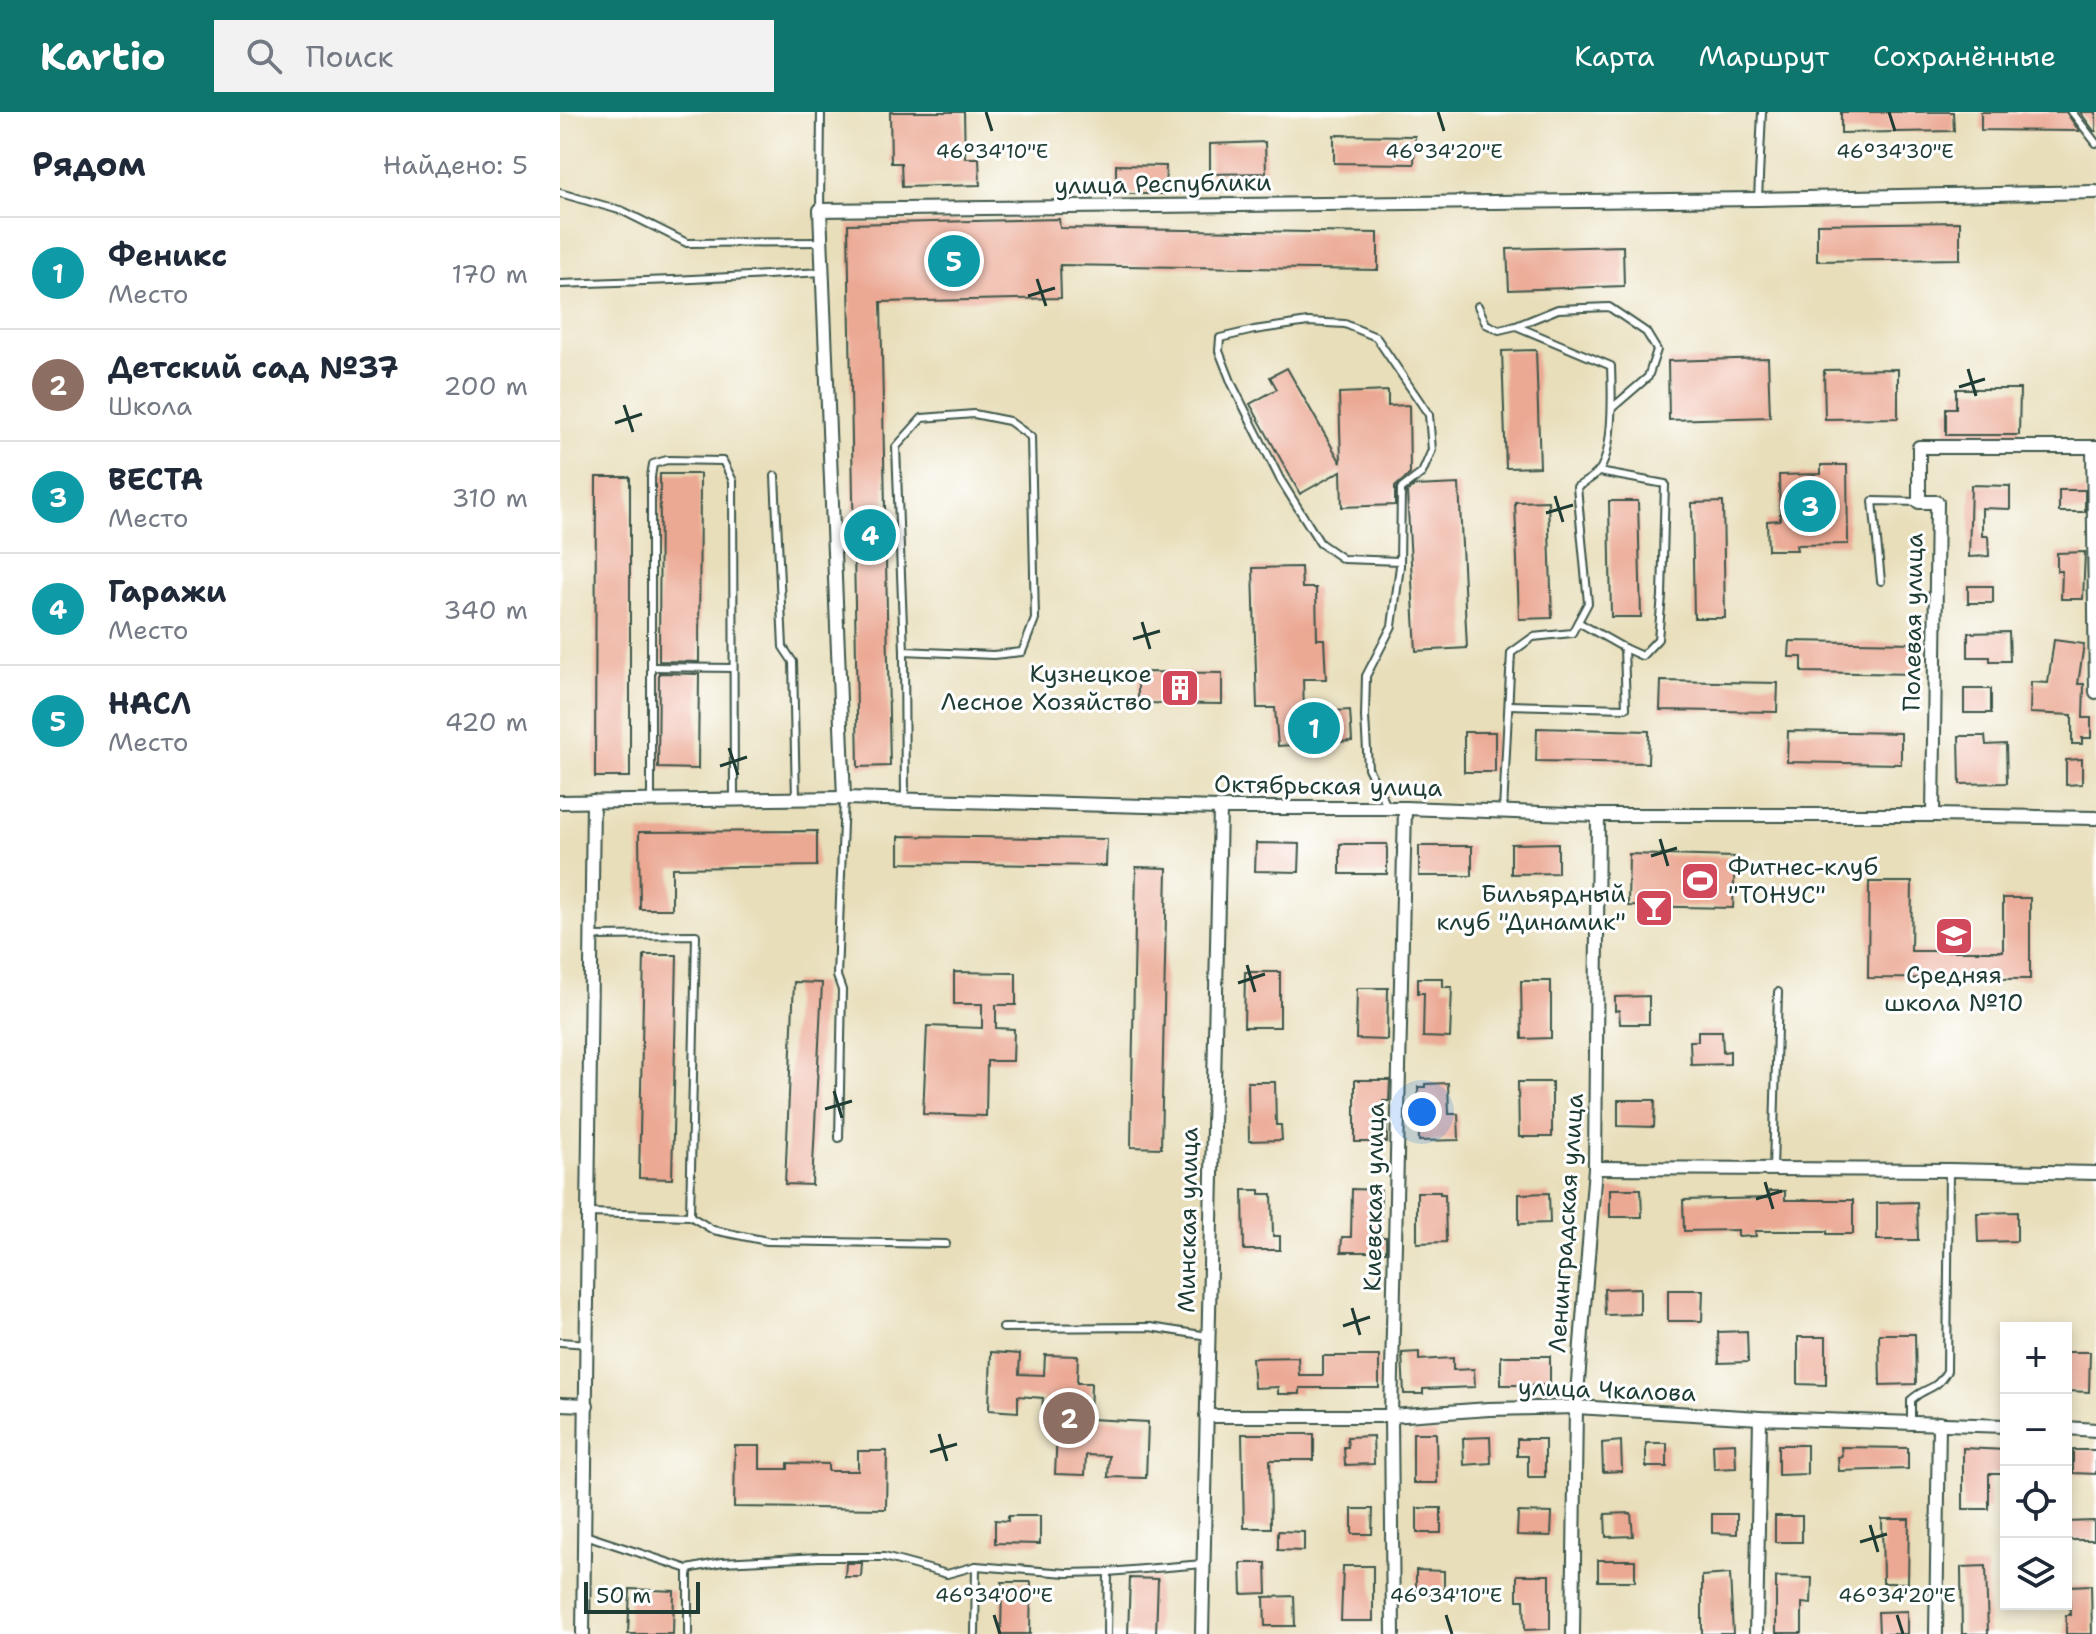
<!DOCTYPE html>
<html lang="ru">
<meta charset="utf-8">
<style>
body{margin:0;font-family:"Shantell Sans",sans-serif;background:#f2f2f3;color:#1f2937}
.controls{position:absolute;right:24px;bottom:24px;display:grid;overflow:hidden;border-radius:0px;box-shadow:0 4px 12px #0003}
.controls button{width:72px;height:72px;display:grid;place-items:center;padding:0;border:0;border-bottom:2px solid #e0e1e3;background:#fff;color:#1f2937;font:40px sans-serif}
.scale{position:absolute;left:24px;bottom:20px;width:116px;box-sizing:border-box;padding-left:8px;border:4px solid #1f3d34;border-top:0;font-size:22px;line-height:28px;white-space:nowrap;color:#1f3d34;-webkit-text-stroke:6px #fff;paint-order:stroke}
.you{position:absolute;left:862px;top:1000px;width:28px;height:28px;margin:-20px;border:6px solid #fff;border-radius:50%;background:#1a73e8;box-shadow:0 0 0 12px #1a73e833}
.badge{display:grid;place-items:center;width:52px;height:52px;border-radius:50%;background:#0f766e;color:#fff;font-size:26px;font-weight:700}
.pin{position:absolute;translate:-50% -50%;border:4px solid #fff;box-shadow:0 2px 8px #0006}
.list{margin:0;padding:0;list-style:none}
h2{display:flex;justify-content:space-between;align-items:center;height:104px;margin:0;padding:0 32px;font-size:34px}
h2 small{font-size:26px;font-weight:400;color:#747a83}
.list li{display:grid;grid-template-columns:52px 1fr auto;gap:24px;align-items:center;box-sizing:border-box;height:112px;padding:0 32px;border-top:2px solid #e0e1e3}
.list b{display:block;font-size:30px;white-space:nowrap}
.list p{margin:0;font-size:26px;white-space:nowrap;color:#747a83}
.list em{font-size:26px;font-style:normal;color:#747a83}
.icon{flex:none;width:44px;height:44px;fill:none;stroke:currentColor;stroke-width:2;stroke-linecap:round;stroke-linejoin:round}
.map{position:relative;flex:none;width:1536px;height:1522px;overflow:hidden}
header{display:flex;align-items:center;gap:48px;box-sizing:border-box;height:112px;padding:0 40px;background:#0f766e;color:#fff}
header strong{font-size:38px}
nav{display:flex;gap:44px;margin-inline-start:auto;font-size:28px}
.search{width:560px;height:72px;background:#f2f2f3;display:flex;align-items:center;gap:20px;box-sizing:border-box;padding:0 28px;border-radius:0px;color:#747a83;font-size:30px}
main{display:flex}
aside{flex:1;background:#fff}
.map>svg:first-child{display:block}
</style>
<header>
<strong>Kartio</strong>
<div class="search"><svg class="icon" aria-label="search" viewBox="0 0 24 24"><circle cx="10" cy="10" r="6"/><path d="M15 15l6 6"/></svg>Поиск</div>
<nav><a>Карта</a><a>Маршрут</a><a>Сохранённые</a></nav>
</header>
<main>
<aside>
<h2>Рядом<small>Найдено: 5</small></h2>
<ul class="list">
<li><span class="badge" style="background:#0f9aa8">1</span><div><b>Феникс</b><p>Место</p></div><em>170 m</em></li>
<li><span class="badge" style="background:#8d6e63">2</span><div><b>Детский сад №37</b><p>Школа</p></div><em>200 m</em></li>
<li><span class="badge" style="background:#0f9aa8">3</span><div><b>ВЕСТА</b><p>Место</p></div><em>310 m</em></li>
<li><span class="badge" style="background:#0f9aa8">4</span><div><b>Гаражи</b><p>Место</p></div><em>340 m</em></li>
<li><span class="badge" style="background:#0f9aa8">5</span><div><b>НАСЛ</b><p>Место</p></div><em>420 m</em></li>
</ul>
</aside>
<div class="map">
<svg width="1536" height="1522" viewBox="0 0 1536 1522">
<rect width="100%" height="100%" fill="#fff"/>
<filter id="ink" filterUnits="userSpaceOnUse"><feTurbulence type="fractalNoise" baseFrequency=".0125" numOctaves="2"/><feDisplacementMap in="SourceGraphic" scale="16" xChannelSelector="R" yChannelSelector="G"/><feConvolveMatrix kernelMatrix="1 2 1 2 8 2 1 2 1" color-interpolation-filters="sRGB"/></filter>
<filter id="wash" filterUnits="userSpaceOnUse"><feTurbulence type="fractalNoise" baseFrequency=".006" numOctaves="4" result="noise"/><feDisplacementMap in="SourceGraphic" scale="32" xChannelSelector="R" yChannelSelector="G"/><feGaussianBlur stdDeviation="1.8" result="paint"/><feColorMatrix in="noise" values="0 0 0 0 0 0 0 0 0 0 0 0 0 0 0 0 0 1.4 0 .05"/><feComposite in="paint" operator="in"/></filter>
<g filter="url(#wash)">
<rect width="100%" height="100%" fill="#e8deba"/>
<g id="blocks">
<g fill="#eba893">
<polygon points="330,0 404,0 405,46 419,46 420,73 342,75 341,51 331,51"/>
<polygon points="1281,0 1393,0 1394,19 1281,21"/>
<polygon points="1421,0 1506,0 1519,19 1421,18"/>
<polygon points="1520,0 1536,0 1536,19 1534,19"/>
<polygon points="774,23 855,24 854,52 774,51"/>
<polygon points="705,30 706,61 650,62 650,32"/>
<polygon points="556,53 606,54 605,82 556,82"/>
<polygon points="499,107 500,116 818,121 818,158 500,153 501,186 321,190 330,654 298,655 288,112"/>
<polygon points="1400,110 1400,147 1257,149 1257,112"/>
<polygon points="1063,134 1064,174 949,178 947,137"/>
<polygon points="976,238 980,355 946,356 942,239"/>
<polygon points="1208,246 1210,305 1109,308 1108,249"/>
<polygon points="727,256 781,351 779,281 828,279 828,294 849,293 850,362 835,375 835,393 782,395 781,359 740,382 690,292 717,277 710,265"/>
<polygon points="1338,257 1338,306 1265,307 1264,258"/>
<polygon points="1396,277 1460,277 1459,323 1386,323 1386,296 1396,296"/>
<polygon points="1261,353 1287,353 1288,432 1236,433 1237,438 1208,438 1207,409 1220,408 1219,363 1261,362"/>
<polygon points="100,362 140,362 139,550 99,549"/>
<polygon points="36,365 70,365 70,665 35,665"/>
<polygon points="899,372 907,536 856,539 847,380 854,374"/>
<polygon points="1411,373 1450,374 1450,397 1422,396 1422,424 1428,424 1429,444 1409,445"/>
<rect x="1499" y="378" width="26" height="22"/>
<polygon points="988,389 992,506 959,507 955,390"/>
<polygon points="1049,389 1078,389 1081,505 1051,505"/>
<polygon points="1163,390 1165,506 1134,506 1132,391"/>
<polygon points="1525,440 1523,487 1501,487 1502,459 1497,459 1497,441"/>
<polygon points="741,455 742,476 756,476 757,527 764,527 766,567 743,567 744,601 790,598 792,629 718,634 715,596 697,596 693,456"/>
<rect x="1408" y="474" width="25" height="17"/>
<polygon points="1449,520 1450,549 1430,549 1430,545 1408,545 1408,521"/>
<polygon points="1494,528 1524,532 1518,572 1524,572 1523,606 1531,606 1531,626 1522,626 1522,632 1512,632 1512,603 1470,601 1471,570 1488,571"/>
<polygon points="1230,529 1356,531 1356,562 1242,560 1242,545 1229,545"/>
<polygon points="578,560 662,561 662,592 578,591"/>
<polygon points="99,561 139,562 138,657 98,656"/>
<polygon points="1101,569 1218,571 1217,600 1100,598"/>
<rect x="1404" y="577" width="27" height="24"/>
<polygon points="977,616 1089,619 1088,651 976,649"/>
<polygon points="1228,619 1341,621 1341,652 1227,650"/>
<rect x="904" y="620" width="31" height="40"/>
<polygon points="1399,624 1425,624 1426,633 1446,632 1447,671 1400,672"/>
<polygon points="1522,647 1522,672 1506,673 1506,648"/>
<polygon points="257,719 257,754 112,756 112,797 80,797 79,720"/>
<polygon points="339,724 547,727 546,754 339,751"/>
<polygon points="696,731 740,732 739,760 695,759"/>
<polygon points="998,731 998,761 951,762 951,732"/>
<rect x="780" y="732" width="47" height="30"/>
<rect x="859" y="734" width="53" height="30"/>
<polygon points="1069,742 1175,745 1173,796 1068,794"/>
<polygon points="576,755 607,756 601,1036 571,1035"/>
<polygon points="1309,770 1352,770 1351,839 1443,839 1443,786 1470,786 1470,867 1308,866"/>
<polygon points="84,843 117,843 112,1067 79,1066"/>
<polygon points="394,860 456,861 456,893 436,893 436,916 454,917 453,949 427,949 426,1004 363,1002 367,914 422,916 422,892 394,892"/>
<polygon points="685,860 720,860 720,915 684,915"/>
<polygon points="858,866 883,866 883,875 892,875 890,926 863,925 864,881 858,881"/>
<polygon points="961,869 991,869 991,926 962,927"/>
<polygon points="234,870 262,871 252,1073 225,1072"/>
<polygon points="797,876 828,876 827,928 796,927"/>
<polygon points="1089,884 1089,912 1060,912 1059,898 1055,899 1055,885"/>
<polygon points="1138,919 1162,919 1163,940 1170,939 1170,952 1131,953 1130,929 1138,929"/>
<polygon points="795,968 830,968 829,989 823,989 823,1015 827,1015 827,1030 795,1030"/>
<polygon points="688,970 715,970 716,1013 721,1013 722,1028 689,1029"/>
<polygon points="958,970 992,970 992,1025 959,1025"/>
<polygon points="888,971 889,1002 898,1002 899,1028 859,1029 858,975 865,975 865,972"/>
<polygon points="1058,988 1095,988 1094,1015 1058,1014"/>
<polygon points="792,1077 821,1078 820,1125 826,1125 826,1140 781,1140 782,1125 791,1125"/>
<polygon points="1050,1077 1081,1077 1082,1105 1050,1105"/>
<polygon points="683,1078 700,1078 700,1082 712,1082 713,1124 720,1124 720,1138 684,1138"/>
<polygon points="1209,1079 1225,1079 1225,1088 1293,1088 1293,1122 1267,1122 1267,1119 1195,1119 1196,1124 1178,1125 1178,1118 1124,1119 1123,1088 1209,1086"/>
<polygon points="857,1080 880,1080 880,1082 885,1082 886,1130 857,1131"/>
<polygon points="989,1081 990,1111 959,1112 959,1082"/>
<polygon points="1357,1090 1358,1128 1317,1128 1317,1091"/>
<polygon points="1457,1100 1457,1129 1418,1130 1417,1101"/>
<polygon points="1080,1176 1080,1202 1045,1203 1044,1177"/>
<polygon points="1108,1178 1143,1178 1142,1209 1108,1209"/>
<polygon points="1187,1219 1188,1250 1159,1251 1158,1220"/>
<polygon points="1319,1222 1355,1222 1356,1272 1320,1273"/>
<polygon points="1238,1225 1266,1225 1266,1273 1238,1272"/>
<polygon points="431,1240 460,1242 459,1262 484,1263 485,1243 518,1244 517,1271 531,1271 530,1307 588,1310 586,1366 548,1365 549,1344 526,1343 525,1363 495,1362 498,1301 482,1301 483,1286 458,1284 458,1300 429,1298"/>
<polygon points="859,1240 859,1248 893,1246 893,1258 914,1257 915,1275 863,1277 863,1282 844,1282 842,1241"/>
<polygon points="1506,1240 1530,1240 1529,1280 1506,1279"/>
<polygon points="763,1244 819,1244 819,1276 740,1276 740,1282 718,1282 718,1275 694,1276 692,1246 738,1245 739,1263 763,1263"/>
<rect x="941" y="1244" width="49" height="29"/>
<polygon points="853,1321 876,1321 877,1371 853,1371"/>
<polygon points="682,1322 754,1322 754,1348 710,1348 711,1416 684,1416"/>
<polygon points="813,1324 814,1352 785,1353 784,1335 788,1335 787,1325"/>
<polygon points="930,1325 931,1351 904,1353 903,1326"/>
<polygon points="957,1327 985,1327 985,1365 968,1365 968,1344 957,1344"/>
<polygon points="1061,1329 1062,1359 1043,1360 1042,1331"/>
<rect x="1086" y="1331" width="21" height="24"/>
<polygon points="1175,1331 1176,1356 1154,1357 1153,1332"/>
<polygon points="1218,1333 1247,1333 1247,1362 1218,1363"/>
<polygon points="175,1334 200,1334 200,1357 228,1357 228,1351 268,1352 268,1359 298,1359 298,1339 327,1339 326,1397 174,1395"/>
<polygon points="1281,1335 1348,1336 1348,1357 1279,1359 1278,1345 1282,1344"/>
<polygon points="1403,1336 1446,1338 1446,1362 1429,1362 1429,1397 1403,1397"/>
<polygon points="1513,1338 1536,1338 1536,1362 1513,1361"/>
<rect x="857" y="1396" width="24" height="25"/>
<polygon points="792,1397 813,1397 812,1422 792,1422"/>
<polygon points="958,1400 992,1401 991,1424 957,1423"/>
<polygon points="1071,1401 1073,1424 1046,1425 1045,1402"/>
<polygon points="1152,1402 1177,1402 1177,1422 1152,1421"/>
<polygon points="448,1404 480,1404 480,1432 435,1431 435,1408 448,1409"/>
<rect x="1215" y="1404" width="27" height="26"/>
<polygon points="1322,1407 1349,1407 1348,1471 1323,1471"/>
<polygon points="1534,1409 1534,1428 1506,1428 1506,1410"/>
<polygon points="718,1419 744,1420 744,1439 718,1438"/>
<rect x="1038" y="1448" width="37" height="21"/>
<polygon points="286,1451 302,1451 301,1465 285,1465"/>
<polygon points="681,1451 706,1451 707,1481 682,1482"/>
<polygon points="783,1454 813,1454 813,1509 781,1509"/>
<polygon points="1426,1454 1428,1522 1402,1522 1401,1455"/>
<polygon points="856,1458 884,1459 884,1483 856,1483"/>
<polygon points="1170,1462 1173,1522 1142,1522 1142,1464"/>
<polygon points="957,1463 990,1463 990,1517 965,1518 964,1488 957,1488"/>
<polygon points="1216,1465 1252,1466 1251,1492 1242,1491 1242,1521 1216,1521"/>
<polygon points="570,1466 598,1467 596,1522 568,1522"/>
<polygon points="442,1470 471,1470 470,1522 441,1522"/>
<polygon points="1531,1473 1532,1522 1506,1522 1506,1503 1510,1503 1509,1474"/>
<polygon points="70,1477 114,1479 113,1522 68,1522"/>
<polygon points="734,1484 735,1514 705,1514 704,1485"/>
<polygon points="1347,1499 1347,1522 1319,1522 1318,1500"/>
</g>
</g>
</g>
<g filter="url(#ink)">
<use href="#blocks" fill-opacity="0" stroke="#3d5548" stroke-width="2"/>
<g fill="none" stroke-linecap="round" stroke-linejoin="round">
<g stroke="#3d5548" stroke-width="10">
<g id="service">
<polyline points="1512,0 1536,31"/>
<polyline points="0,81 63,99 127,131 262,130"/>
<polyline points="1198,87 1202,0"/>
<polyline points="260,98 261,0"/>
<polyline points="0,172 113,168 263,160"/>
<polyline points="918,194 926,212 939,218 956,214 998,197 1049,195 1086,220 1097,238 1088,265 1052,296"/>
<polyline points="215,364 223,535 233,550 236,687"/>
<polyline points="1321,469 1313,389 1359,390"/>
<polyline points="1018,510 1064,536 1082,544 1098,527 1102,484 1105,372 1039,360"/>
<polyline points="344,539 433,543 462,540 475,507 471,325 449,309 414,302 362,306 336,335 344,539 345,688"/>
<polyline points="91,555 173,556"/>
<polyline points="949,593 1066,596 1064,536"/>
<polyline points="91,689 91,365 93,352 107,348 163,349 173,369 174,687"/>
<polyline points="828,696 808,656 805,605 806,564 832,514 840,454 841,377 862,361 872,338 869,303 816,225 785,212 748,210 694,218 660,226 659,239 672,272 720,367 760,431 783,447 840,449"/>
<path d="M 943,699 L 951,541 L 973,525 L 1012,521 L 1028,491 L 1017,375 C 1023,371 1033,366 1038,360 C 1054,342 1052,278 1051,254 L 956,214"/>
<polyline points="279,1026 282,878 277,864 284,686"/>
<polyline points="1213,1057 1218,880"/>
<polyline points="29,1101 130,1104 136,823 32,824"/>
<polyline points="130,1104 153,1118 207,1129 386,1132"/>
<polyline points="443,1216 590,1215 648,1224"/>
<polyline points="0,1230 28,1232"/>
<path d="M 1351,1311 L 1351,1288 C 1367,1273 1374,1281 1387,1259 L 1389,1058"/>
<polyline points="25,1423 128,1457 128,1522"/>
<polyline points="128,1457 162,1450 259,1445 324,1445 387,1462 416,1454"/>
<polyline points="415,1522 416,1454 507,1461 548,1460 643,1452"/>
<polyline points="547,1522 548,1460"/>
</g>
</g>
<g stroke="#3d5548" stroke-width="16">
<g id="minor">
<polyline points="1533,335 1536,580"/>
<polyline points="284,686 260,98 1198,87 1536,80"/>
<polyline points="0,690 284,686 660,696 845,696 1038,703 1373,703 1536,706"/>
<polyline points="1373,703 1377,390 1359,390 1359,335 1536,335"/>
<polyline points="1035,1056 1389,1058 1536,1061"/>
<polyline points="0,1292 27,1293"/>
<polyline points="646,1304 831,1304 929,1297 1016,1295 1200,1306 1446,1314"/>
<polyline points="1506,1316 1536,1318"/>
<polyline points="23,1522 33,689"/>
<polyline points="642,1522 660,696"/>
<polyline points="833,1522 831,1304 845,696"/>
<polyline points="1013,1522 1016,1295 1035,1056 1038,703"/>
<polyline points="1196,1522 1200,1306"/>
<polyline points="1376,1522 1379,1311"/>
</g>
</g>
<use href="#service" stroke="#fff" stroke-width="6"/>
<use href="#minor" stroke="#fff" stroke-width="12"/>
</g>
</g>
<path fill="none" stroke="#1f3d34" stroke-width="3" d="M 426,0 L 432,19M 878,0 L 884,19M 1329,0 L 1335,19M 477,167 L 486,194M 468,184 L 495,176M 1408,257 L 1416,284M 1399,275 L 1425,267M 64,293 L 73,320M 55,311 L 82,302M 995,384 L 1003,410M 986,401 L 1013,393M 582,510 L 590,537M 573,527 L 600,519M 169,636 L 178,663M 160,654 L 187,645M 1100,727 L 1108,754M 1091,744 L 1117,736M 687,853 L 695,880M 678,871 L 705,862M 274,979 L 282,1006M 265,997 L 292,989M 1205,1070 L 1213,1097M 1196,1087 L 1222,1079M 792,1196 L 800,1223M 783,1214 L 810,1205M 379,1322 L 387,1349M 370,1340 L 397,1332M 1310,1413 L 1318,1440M 1300,1430 L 1327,1422M 434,1503 L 440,1522M 886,1503 L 892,1522M 1337,1503 L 1343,1522"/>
<defs>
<g id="building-square" transform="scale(2)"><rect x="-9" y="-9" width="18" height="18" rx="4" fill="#d1495b" stroke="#fff"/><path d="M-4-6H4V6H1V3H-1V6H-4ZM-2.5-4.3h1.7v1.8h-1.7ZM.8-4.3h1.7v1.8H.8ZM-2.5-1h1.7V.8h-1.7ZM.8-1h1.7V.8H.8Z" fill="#fff"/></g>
<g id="stadium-square" transform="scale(2)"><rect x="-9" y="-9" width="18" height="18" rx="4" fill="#d1495b" stroke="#fff"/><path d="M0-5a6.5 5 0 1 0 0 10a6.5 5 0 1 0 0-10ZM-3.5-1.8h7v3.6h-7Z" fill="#fff"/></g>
<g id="bar-square" transform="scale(2)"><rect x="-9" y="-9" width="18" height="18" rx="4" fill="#d1495b" stroke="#fff"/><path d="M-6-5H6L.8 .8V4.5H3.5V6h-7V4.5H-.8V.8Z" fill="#fff"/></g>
<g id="school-square" transform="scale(2)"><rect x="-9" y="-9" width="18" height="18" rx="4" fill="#d1495b" stroke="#fff"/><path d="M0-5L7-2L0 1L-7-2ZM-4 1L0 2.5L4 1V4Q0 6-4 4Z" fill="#fff"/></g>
</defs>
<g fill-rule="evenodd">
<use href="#building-square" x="620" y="576"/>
<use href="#stadium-square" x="1140" y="769"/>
<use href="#bar-square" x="1094" y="796"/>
<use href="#school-square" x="1394" y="824"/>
</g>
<g text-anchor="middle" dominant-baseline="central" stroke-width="6" stroke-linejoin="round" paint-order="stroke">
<g font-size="24" fill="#1f3d34" stroke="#fff">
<text transform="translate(603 72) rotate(-1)">улица Республики</text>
<text transform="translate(1353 510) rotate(-89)">Полевая улица</text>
<text transform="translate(768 674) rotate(1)">Октябрьская улица</text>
<text transform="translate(814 1085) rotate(-89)">Киевская улица</text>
<text transform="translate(628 1108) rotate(-89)">Минская улица</text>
<text transform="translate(1006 1111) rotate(-86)">Ленинградская улица</text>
<text transform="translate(1047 1278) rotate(2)">улица Чкалова</text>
</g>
<g font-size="24" fill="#1f3d34" stroke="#fff" text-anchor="end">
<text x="592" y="562">Кузнецкое<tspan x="592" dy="28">Лесное Хозяйство</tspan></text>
<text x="1168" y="755" text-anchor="start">Фитнес-клуб<tspan x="1168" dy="28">"ТОНУС"</tspan></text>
<text x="1066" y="782">Бильярдный<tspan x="1066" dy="28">клуб "Динамик"</tspan></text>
<text x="1394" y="863" text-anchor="middle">Средняя<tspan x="1394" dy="28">школа №10</tspan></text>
</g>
</g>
<g font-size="20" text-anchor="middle" fill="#1f3d34" stroke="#fff" stroke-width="6" stroke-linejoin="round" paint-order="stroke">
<text x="432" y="46">46°34'10"E</text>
<text x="884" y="46">46°34'20"E</text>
<text x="1335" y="46">46°34'30"E</text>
<text x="434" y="1490">46°34'00"E</text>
<text x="886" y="1490">46°34'10"E</text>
<text x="1337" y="1490">46°34'20"E</text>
</g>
</svg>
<div class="controls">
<button>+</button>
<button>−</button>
<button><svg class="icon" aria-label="locate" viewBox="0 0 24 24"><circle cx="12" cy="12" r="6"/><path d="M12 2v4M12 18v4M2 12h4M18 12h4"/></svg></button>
<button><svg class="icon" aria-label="layers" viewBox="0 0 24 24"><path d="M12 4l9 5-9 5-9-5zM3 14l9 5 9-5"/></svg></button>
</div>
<div class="scale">50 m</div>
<div class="you"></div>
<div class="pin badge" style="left:754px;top:616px;background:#0f9aa8">1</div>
<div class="pin badge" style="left:509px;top:1306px;background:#8d6e63">2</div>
<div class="pin badge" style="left:1250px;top:394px;background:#0f9aa8">3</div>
<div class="pin badge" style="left:310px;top:423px;background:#0f9aa8">4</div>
<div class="pin badge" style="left:394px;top:149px;background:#0f9aa8">5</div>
</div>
</main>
